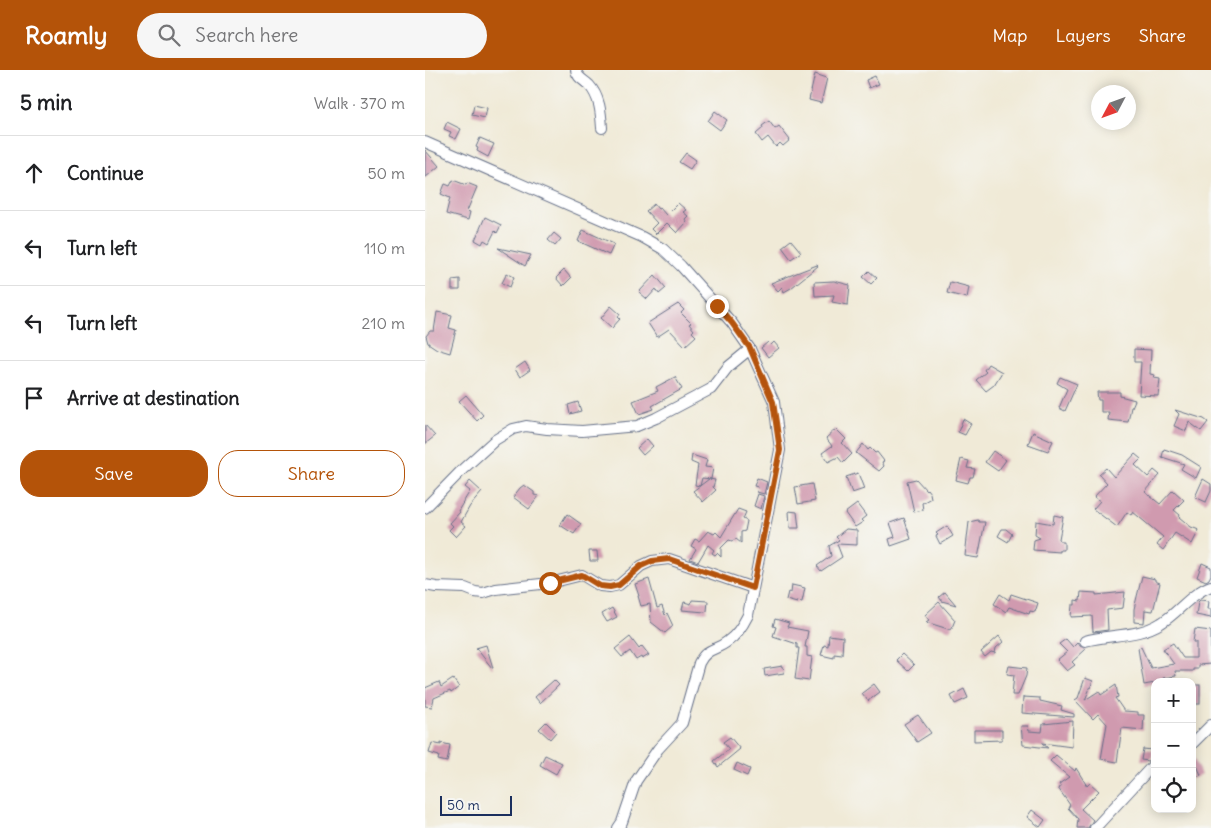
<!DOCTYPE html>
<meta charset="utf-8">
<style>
body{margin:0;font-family:Delius,sans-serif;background:#f6f6f6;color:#202124}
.controls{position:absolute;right:15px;bottom:15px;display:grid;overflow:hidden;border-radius:10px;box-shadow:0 2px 12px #0003}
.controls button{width:45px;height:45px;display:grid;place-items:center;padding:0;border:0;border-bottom:1px solid #e0e0e0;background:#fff;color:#202124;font:25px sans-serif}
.compass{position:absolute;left:666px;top:15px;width:45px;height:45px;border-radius:50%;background:#fff;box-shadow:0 2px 12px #0003;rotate:229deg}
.scale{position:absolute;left:15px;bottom:12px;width:72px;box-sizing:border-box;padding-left:5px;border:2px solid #1b2f5e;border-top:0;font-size:14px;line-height:18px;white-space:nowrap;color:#1b2f5e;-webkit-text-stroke:4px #f6f6f2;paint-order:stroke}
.stop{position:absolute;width:15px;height:15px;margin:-11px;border:4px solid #b45309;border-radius:50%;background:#fff}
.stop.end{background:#b45309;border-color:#fff;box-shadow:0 1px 5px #0008}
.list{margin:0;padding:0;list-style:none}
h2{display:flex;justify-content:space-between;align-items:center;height:65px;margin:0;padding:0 20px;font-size:21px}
h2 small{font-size:16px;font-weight:400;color:#757577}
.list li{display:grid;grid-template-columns:32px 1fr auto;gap:15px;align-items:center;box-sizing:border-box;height:75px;padding:0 20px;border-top:1px solid #e0e0e0}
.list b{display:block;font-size:19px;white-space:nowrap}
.list em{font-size:16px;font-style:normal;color:#757577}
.actions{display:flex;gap:10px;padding:15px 20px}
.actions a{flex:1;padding:11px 0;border:1px solid #b45309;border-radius:20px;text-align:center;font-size:18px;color:#b45309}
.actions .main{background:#b45309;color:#fff}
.icon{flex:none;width:28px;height:28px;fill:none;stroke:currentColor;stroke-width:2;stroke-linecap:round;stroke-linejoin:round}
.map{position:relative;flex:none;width:786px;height:758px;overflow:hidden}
header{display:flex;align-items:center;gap:30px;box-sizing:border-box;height:70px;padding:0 25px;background:#b45309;color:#fff}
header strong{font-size:24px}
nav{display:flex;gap:28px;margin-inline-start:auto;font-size:18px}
.search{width:350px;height:45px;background:#f6f6f6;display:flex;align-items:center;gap:12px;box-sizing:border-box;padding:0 18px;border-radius:28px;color:#757577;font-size:19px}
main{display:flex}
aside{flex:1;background:#fff}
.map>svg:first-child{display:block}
</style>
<header>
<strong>Roamly</strong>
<div class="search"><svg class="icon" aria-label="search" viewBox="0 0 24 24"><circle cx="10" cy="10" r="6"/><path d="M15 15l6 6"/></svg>Search here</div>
<nav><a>Map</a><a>Layers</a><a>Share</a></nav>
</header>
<main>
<aside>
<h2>5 min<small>Walk · 370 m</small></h2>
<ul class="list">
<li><svg class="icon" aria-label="ahead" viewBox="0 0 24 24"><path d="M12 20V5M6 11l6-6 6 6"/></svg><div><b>Continue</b></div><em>50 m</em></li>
<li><svg class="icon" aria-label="left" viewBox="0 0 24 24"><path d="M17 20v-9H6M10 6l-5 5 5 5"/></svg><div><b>Turn left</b></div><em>110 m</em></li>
<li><svg class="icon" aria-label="left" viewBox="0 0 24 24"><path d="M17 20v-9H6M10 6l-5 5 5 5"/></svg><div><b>Turn left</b></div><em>210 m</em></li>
<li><svg class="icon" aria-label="arrive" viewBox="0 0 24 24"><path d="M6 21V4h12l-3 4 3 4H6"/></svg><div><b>Arrive at destination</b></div></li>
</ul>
<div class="actions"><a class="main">Save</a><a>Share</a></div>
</aside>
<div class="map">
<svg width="786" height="758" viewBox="0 0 786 758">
<rect width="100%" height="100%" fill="#f6f6f2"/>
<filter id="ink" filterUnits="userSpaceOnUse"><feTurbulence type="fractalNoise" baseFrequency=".02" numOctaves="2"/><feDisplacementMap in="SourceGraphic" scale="10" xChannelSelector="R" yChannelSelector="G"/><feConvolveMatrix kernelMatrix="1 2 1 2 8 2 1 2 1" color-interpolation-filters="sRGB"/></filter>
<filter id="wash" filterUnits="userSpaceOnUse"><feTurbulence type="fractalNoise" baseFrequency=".0096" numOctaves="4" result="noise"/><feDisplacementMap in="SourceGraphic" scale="20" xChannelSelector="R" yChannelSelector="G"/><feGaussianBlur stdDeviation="1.12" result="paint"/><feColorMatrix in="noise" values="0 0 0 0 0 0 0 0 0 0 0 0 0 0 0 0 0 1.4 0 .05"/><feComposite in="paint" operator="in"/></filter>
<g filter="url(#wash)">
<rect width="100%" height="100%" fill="#f0ead7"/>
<g id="blocks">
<g fill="#d09aaf">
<polygon points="390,4 402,8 396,33 384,30"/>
<polygon points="450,6 454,14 444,18 441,10"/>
<polygon points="49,35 62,38 60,48 47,45"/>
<polygon points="290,41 302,50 295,60 283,51"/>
<polygon points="344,51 350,59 354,56 365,70 358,76 355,73 351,77 343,67 337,72 331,64 338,58 337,56"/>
<polygon points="22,52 36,59 31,69 24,66 26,62 19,59"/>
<polygon points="55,68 69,74 63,87 52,81 53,78 51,77"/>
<polygon points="0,80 14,96 0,108"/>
<polygon points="261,83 271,90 265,99 254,92"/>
<polygon points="28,110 41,115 42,113 52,117 42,141 45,142 43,150 21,144 25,128 16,124 20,114 25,116"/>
<polygon points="253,133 261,140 258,142 263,146 260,149 262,152 252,163 242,153 231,164 226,159 232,153 221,141 229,134 233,139 235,138 241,145"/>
<polygon points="60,147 76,155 72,163 70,161 64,173 59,170 57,174 50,170"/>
<polygon points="158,160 189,174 184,185 153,171"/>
<polygon points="129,163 136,169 130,176 123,170"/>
<polygon points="366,170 376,182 366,189 357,177"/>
<polygon points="73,178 92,182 106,185 100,196"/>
<polygon points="392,195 393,196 366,218 359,222 357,217 353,221 346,213"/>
<polygon points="139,200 146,208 138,216 131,208"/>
<polygon points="444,201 452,208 446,214 438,207"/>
<polygon points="82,203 89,207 85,217 77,213"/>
<polygon points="230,205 241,218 234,224 231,219 222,229 214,222"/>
<polygon points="35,209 35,220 27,220 27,210"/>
<polygon points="389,212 409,211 425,215 423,235 407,232 409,225 390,226"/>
<polygon points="525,212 544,217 542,228 522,223"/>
<polygon points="253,234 259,240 256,243 266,253 264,254 269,260 267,262 271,266 260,276 244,259 232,267 223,253"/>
<polygon points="186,236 195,244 193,247 195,249 187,258 176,248"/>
<polygon points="12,242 27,245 24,258 31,260 25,283 12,279 3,273 1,266 5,261 9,261"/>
<polygon points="343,272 346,275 349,272 354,278 343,287 336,278"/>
<polygon points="709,279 726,280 725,304 730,305 729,308 735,309 733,326 714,325 716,292 709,292"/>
<polygon points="100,292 105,300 95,307 90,299"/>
<polygon points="563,294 577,302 569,315 561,321 551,310 561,302 559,300"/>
<polygon points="250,307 257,319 227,336 229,339 214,344 208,331 233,321 231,317"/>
<polygon points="635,307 652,314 640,341 634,338 642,319 632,313"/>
<polygon points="672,322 695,322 695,326 710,330 707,337 706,337 703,352 683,350 684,342 676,342 676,330 673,330"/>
<polygon points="41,325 58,345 52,351 34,331"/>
<polygon points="153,332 156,341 145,344 143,335"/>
<polygon points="750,340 779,349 783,352 776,361 764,352 761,361 749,356 754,344"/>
<polygon points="538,349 546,354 540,365 533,362"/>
<polygon points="0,355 10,366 0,374"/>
<polygon points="411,359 421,369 417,373 427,384 418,393 413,387 403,392 397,383 407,376 401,368"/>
<polygon points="608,362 628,371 623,381 603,374"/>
<polygon points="222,369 228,376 218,385 212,378"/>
<polygon points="438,374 443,380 445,378 450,383 452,382 459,391 457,392 459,396 454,401 431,383"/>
<polygon points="739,379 757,385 776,397 771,408 756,399 759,394 737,387"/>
<polygon points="568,381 581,390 573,401 560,392"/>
<polygon points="710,384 716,389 710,395 723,407 729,400 735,405 720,422 735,434 748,420 759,430 749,440 755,445 754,447 766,457 774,460 767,474 750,463 738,480 732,475 738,467 708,442 706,445 702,442 692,457 668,439 675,431 669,427 682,413 674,404 681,398 689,407"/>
<polygon points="267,385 282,390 280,397 288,398 286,409 277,408 275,416 270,415 273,395 266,392"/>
<polygon points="536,389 544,391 542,398 550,399 548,407 545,407 543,413 531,410"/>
<polygon points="433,403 439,419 427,423 421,407"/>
<polygon points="332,408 342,412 339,424 332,422 333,417 329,416"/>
<polygon points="284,409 290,410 288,417 291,420 278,432 268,421"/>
<polygon points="491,409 501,420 502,419 505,423 506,428 497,433 498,440 489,442 482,411"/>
<polygon points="778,409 786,414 786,421 781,432 770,427"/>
<polygon points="45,411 57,422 45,436 36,452 41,456 31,467 24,460 28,456 25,453 35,442 33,441 45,421 40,417"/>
<polygon points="387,414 390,431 373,434 370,417"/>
<polygon points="99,415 109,422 109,425 114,426 104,439 88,427 95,418"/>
<polygon points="333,424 339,426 336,439 329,436"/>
<polygon points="432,434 441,446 436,450 438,452 430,457 420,443"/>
<polygon points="313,439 321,442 318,449 322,451 320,461 316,462 316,473 311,469 307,471 304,470 296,478 296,487 292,483 290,485 287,483 289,480 283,475 273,492 265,489 271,479 266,476 270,469 274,471 283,461 289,464 291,462 296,467"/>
<polygon points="364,441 372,442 374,458 365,458"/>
<polygon points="142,444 156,454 149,464 135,455"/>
<polygon points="629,445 638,447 634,469 636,472 639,472 639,480 635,480 635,482 608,480 609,470 615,468 610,465 611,451 628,454"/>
<polygon points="479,448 486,469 466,476 464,469 470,467 465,453"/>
<polygon points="553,450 554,452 560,452 553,488 540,486 544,452"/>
<polygon points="522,456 528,466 515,474 511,466 513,465 511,463"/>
<polygon points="421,459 432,460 432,475 412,474 417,487 396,501 392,496 406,486 404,476 414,470 411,467"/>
<polygon points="577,459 581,459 587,464 583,472 573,466"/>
<polygon points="164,481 172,481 173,491 165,491"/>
<polygon points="777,493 786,497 786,505 784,509 781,511 772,507"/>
<polygon points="717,506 730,509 730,511 735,513 728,541 720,540 719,553 709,552 709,539"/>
<polygon points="224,509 232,538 237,536 240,545 242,543 248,556 240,563 226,552 225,534 216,536 213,526 214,526 210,514"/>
<polygon points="367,515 380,518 377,532 372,531 372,533 361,530 363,522 366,523"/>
<polygon points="520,522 531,535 517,531 514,527"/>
<polygon points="656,522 671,523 671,525 700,522 698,538 682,540 683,560 668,562 667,546 646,547 647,535 650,535 650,530 655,531"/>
<polygon points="575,524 584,530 586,524 613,533 610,542 605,541 604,544 584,537 581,542 569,534"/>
<polygon points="267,530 283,531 282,541 280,542 257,540 259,532 266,534"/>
<polygon points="775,530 784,531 783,539 786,539 786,548 771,545 773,532"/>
<polygon points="514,532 530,550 526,560 501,552 504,550 500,545"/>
<polygon points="187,538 192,547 182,552 177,544"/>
<polygon points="350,549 364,553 362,557 383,561 380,577 382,577 382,586 387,587 384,611 370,609 374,578 372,578 372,574 348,566 351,557 348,556"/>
<polygon points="770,559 786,561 786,594 773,595 773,599 768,599 768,601 750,601 751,606 738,608 739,612 730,612 730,613 719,615 713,578 716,577 726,598 749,594 738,579 748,573 758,588 771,588 771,572 768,572"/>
<polygon points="404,565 418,567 417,585 409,584 409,588 396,585 399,575 403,576"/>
<polygon points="574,566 578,572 571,578 570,583 566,582 560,587 556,582"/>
<polygon points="205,567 214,579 217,576 224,585 217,589 216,587 211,590 205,581 197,587 190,579"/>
<polygon points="641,569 648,577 653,572 655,576 661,579 647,592 650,595 642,601 632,590 642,582 634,574"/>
<polygon points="61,575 68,598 67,598 51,578"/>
<polygon points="477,584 489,595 483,601 471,590"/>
<polygon points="358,596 359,603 340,606 339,599"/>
<polygon points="584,596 602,598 601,606 593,625 587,625 589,605 582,604"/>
<polygon points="660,608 668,611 660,630 674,621 676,625 691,615 693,627 690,628 699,641 713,642 713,645 719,645 718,660 697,658 692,692 676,689 682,654 673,644 668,649 650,630 653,628"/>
<polygon points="28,609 34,617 26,623 25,621 9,628 7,637 0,636 0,618 14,612 16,617"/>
<polygon points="129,610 134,615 115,633 110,627"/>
<polygon points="449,614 455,622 443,631 437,623"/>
<rect x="767" y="615" width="8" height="19"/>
<polygon points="539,619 543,628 530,634 526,626"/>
<polygon points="598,627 615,628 615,631 637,636 636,640 649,644 649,647 597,643"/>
<polygon points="493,645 506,663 492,672 479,654"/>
<polygon points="648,651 647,677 617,673 623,678 598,675 596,656 603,656 604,661 617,662 618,654"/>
<polygon points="121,652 131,662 125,669 114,659"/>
<polygon points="549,660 577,660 577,670 549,671"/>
<polygon points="305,667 315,679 293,697 289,691 304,679 298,672"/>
<polygon points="7,673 16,675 16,673 25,675 22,692 13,690 14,686 4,683"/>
<polygon points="718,679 728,680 727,687 723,691 716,690"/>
<polygon points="767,684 776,705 767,709"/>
<polygon points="120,685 137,693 131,704 115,695"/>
<polygon points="631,685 650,701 651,698 662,716 665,713 674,721 656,739 668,750 663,758 652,758 653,749 643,738 645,735 633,718 636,717 634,714 644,707 625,691"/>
<polygon points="312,693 325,699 322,706 309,700"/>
<polygon points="607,740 620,750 615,757 602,747"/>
</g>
</g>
</g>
<g filter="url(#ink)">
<use href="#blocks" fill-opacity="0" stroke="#667088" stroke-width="1"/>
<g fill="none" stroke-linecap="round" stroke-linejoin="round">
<g stroke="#667088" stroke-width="12">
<g id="street">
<path d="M 151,0 C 152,8 159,10 164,15 C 175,27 176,43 177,58"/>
<path d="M 0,72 L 217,167 L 238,179 L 256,196 L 307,253 L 325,279 L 349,332 L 355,380 L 323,545 C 318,555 312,565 303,571 C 291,581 282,577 274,593 L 257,653 L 233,679 L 211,711 L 197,752 L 193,758"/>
<polyline points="0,438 38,399 70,370 88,359 101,356 122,359 157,361 212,356 231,348 286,319 303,297 325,279"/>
<polyline points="0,515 11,517 40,518 50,522 58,523 71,519 125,513 157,505 175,516 185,517 194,515 216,496 227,491 244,489 328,518"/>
<path d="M 660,571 C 685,564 714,567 736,553 C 753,543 766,523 786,516"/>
<polyline points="767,674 786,655"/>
<polyline points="670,758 730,693"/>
</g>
</g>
<use href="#street" stroke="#fff" stroke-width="10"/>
</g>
</g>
<g fill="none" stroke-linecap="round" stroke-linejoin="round" filter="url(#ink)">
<polyline stroke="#b45309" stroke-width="6" points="125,513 157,505 175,516 185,517 194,515 216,496 227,491 244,489 328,518 355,380 348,332 325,278 307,253 292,236"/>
</g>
</svg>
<div class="controls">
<button>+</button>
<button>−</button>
<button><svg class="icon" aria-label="locate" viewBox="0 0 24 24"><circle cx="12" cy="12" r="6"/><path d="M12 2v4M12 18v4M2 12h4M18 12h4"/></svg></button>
</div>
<svg class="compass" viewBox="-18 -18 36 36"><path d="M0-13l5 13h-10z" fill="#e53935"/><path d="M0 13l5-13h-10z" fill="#757577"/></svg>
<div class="scale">50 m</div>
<div class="stop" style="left:125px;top:513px"></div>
<div class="stop end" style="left:292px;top:236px"></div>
</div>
</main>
